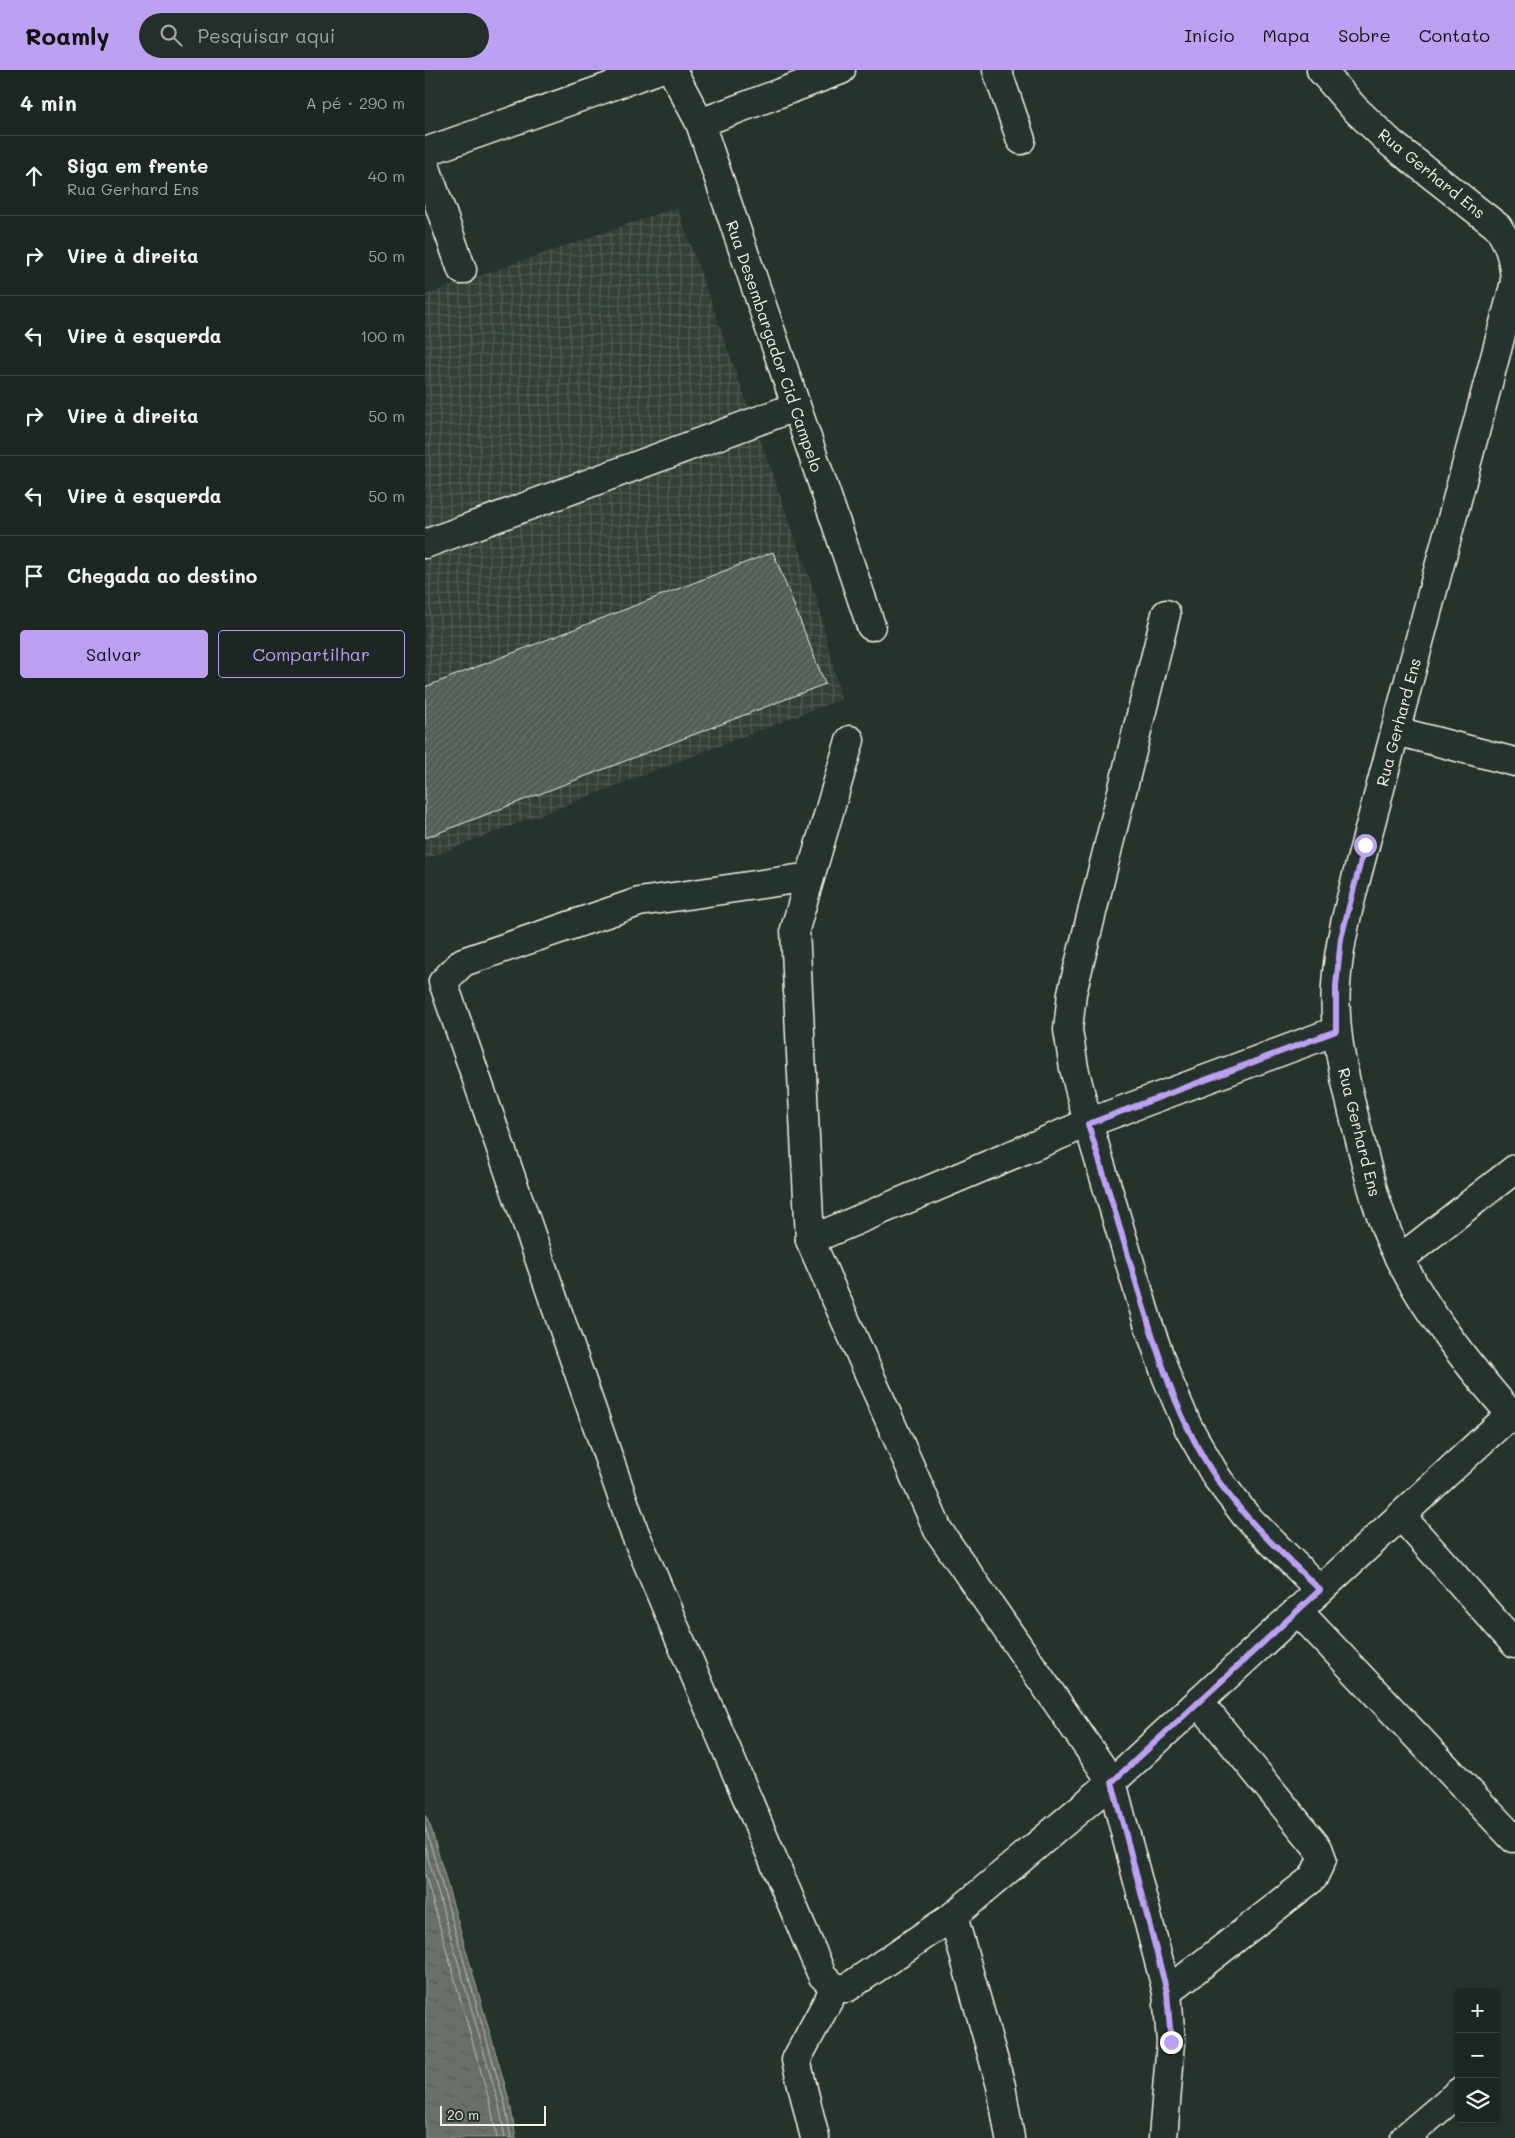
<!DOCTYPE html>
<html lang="pt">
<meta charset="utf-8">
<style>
body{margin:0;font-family:Mali,sans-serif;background:#252e2a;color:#f1f3f6}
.controls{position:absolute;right:15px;bottom:15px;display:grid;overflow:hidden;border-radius:5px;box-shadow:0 1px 4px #0004}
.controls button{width:45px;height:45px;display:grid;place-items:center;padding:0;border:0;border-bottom:1px solid #3a4340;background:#1c2622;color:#f1f3f6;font:25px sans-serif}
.scale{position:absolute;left:15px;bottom:12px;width:106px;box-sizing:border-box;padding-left:5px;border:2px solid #f4f1e8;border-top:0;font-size:14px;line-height:18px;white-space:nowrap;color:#f4f1e8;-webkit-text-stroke:4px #26332d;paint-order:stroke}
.stop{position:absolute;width:15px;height:15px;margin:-11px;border:4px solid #bca0f2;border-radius:50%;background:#fff}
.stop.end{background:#bca0f2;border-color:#fff;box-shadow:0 1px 5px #0008}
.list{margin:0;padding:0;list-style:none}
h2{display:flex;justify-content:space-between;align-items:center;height:65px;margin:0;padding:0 20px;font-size:21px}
h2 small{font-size:16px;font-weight:400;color:#a0a5a5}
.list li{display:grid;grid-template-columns:32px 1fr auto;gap:15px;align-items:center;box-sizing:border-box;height:80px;padding:0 20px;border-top:1px solid #3a4340}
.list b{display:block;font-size:19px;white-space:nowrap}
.list p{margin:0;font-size:16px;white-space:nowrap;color:#a0a5a5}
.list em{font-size:16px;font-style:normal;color:#a0a5a5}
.actions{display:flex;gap:10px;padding:15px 20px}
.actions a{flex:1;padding:11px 0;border:1px solid #bca0f2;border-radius:5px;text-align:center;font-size:18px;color:#bca0f2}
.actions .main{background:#bca0f2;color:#111}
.icon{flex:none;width:28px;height:28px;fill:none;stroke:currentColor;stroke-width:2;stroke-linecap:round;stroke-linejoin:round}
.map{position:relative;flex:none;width:1090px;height:2068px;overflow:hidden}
header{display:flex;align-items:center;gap:30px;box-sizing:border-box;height:70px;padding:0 25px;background:#bca0f2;color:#111}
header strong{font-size:24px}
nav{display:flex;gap:28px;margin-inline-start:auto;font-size:18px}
.search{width:350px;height:45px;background:#252e2a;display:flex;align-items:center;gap:12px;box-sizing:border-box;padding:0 18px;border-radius:28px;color:#a0a5a5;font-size:19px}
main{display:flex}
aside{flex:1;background:#1c2622}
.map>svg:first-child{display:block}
</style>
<header>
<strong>Roamly</strong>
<div class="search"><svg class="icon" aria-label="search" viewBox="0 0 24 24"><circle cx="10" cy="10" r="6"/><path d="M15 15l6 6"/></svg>Pesquisar aqui</div>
<nav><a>Início</a><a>Mapa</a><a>Sobre</a><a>Contato</a></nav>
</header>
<main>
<aside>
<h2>4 min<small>A pé · 290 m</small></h2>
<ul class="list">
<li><svg class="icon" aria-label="ahead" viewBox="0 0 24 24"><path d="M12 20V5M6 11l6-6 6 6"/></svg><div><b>Siga em frente</b><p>Rua Gerhard Ens</p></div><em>40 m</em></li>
<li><svg class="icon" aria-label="right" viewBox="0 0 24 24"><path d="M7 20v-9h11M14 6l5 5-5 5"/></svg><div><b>Vire à direita</b></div><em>50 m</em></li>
<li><svg class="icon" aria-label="left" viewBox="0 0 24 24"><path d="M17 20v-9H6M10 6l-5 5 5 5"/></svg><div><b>Vire à esquerda</b></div><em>100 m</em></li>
<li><svg class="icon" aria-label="right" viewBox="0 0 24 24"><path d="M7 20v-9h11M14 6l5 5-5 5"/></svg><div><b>Vire à direita</b></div><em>50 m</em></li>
<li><svg class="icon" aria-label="left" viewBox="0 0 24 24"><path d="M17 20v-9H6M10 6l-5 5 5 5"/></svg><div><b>Vire à esquerda</b></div><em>50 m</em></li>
<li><svg class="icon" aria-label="arrive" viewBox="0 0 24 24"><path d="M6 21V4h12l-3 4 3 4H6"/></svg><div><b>Chegada ao destino</b></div></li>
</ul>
<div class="actions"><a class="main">Salvar</a><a>Compartilhar</a></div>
</aside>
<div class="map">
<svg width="1090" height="2068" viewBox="0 0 1090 2068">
<defs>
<pattern id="industrial-grid" width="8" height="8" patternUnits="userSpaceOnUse" patternTransform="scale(1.25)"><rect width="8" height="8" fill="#333f39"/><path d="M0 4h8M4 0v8" fill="none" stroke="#515b56"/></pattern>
<pattern id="water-ripples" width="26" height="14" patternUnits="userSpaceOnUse" patternTransform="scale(1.25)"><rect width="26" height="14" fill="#676f68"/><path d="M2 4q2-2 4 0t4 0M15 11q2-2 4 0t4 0" fill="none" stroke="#565a55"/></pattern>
<pattern id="building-hatch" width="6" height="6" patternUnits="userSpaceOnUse" patternTransform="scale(1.25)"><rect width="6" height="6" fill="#525c55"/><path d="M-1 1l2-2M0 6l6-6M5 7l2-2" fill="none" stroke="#6c746d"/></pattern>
</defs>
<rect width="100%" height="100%" fill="#26332d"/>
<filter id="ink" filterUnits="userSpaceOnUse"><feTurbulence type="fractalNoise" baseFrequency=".02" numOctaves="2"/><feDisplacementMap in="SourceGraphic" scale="10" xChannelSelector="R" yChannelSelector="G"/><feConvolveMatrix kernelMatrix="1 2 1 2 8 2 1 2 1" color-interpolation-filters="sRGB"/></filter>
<g filter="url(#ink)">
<polygon fill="url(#industrial-grid)" points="252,137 392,529 416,629 0,789 0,225"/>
<polygon fill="url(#water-ripples)" stroke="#9fa39b" points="0,1745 6,1758 85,2033 91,2068 0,2068"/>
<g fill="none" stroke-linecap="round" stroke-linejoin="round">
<g stroke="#bcbdb5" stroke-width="1">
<polyline points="0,1756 80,2034 86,2068"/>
<polyline points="0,1777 74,2035 80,2068"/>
<polyline points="0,1804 66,2037 72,2068"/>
</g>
</g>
<polygon fill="url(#building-hatch)" stroke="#f4f1e8" points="348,482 400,614 0,768 0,617"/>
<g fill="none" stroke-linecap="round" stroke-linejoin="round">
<g stroke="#f4f1e8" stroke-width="31">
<g id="minor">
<polyline points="247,0 275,53 446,556"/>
<polyline points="572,0 596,70"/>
<path d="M 896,0 L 929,38 L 967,74 L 1073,157 C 1085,175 1089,191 1090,212 L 940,775 C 928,821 914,867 911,915 C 908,961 919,1006 930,1050 C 942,1097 952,1147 975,1190 C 1006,1249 1047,1300 1090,1349"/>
<polyline points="275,53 416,0"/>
<polyline points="0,82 232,0"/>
<polyline points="0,95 37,200"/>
<polyline points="0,474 370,337"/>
<polyline points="741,544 647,923 643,960 649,998 663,1053 723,1253 742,1308 763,1357 792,1408 821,1446 895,1520"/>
<polyline points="971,661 1090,692"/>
<polyline points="425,670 370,859 385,1170 513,1460 687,1712 742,1922 746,1972 738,2068"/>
<polyline points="385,807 214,832 38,892 18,912 209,1461 397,1905 410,1918 422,1918 528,1846 687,1712 1086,1344"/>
<polyline points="385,1170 663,1053 911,961"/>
<polyline points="975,1189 1090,1099"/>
<polyline points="976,1446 1090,1574"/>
<polyline points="873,1541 1088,1768"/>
<polyline points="528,1846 576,2016 585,2068"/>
<polyline points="742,1922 888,1808 897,1789 893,1778 774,1632"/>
<polyline points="390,2068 371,1990 410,1918"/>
<polyline points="980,2068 1034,2022"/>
</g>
</g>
<use href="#minor" stroke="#26332d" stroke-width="28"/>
</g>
</g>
<g fill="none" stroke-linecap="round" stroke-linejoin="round" filter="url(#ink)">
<path stroke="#bca0f2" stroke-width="6" d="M 746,1972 L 742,1922 L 687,1712 L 895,1520 C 859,1485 821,1451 792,1409 C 751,1349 730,1275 709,1206 C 694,1155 679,1104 663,1054 L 911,961 L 911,916 L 916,868 L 940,775"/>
</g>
<g text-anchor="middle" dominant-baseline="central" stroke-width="5" stroke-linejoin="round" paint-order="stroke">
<g font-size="16" fill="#f4f1e8" stroke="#26332d">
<text transform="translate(1007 103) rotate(39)">Rua Gerhard Ens</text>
<text transform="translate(350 276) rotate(71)">Rua Desembargador Cid Campelo</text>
<text transform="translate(973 652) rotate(-75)">Rua Gerhard Ens</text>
<text transform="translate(935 1062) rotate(76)">Rua Gerhard Ens</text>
</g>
</g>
</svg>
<div class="controls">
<button>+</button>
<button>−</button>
<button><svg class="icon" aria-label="layers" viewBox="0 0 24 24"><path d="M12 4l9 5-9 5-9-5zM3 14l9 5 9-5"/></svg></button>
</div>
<div class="scale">20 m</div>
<div class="stop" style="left:940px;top:775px"></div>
<div class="stop end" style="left:746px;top:1972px"></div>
</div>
</main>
